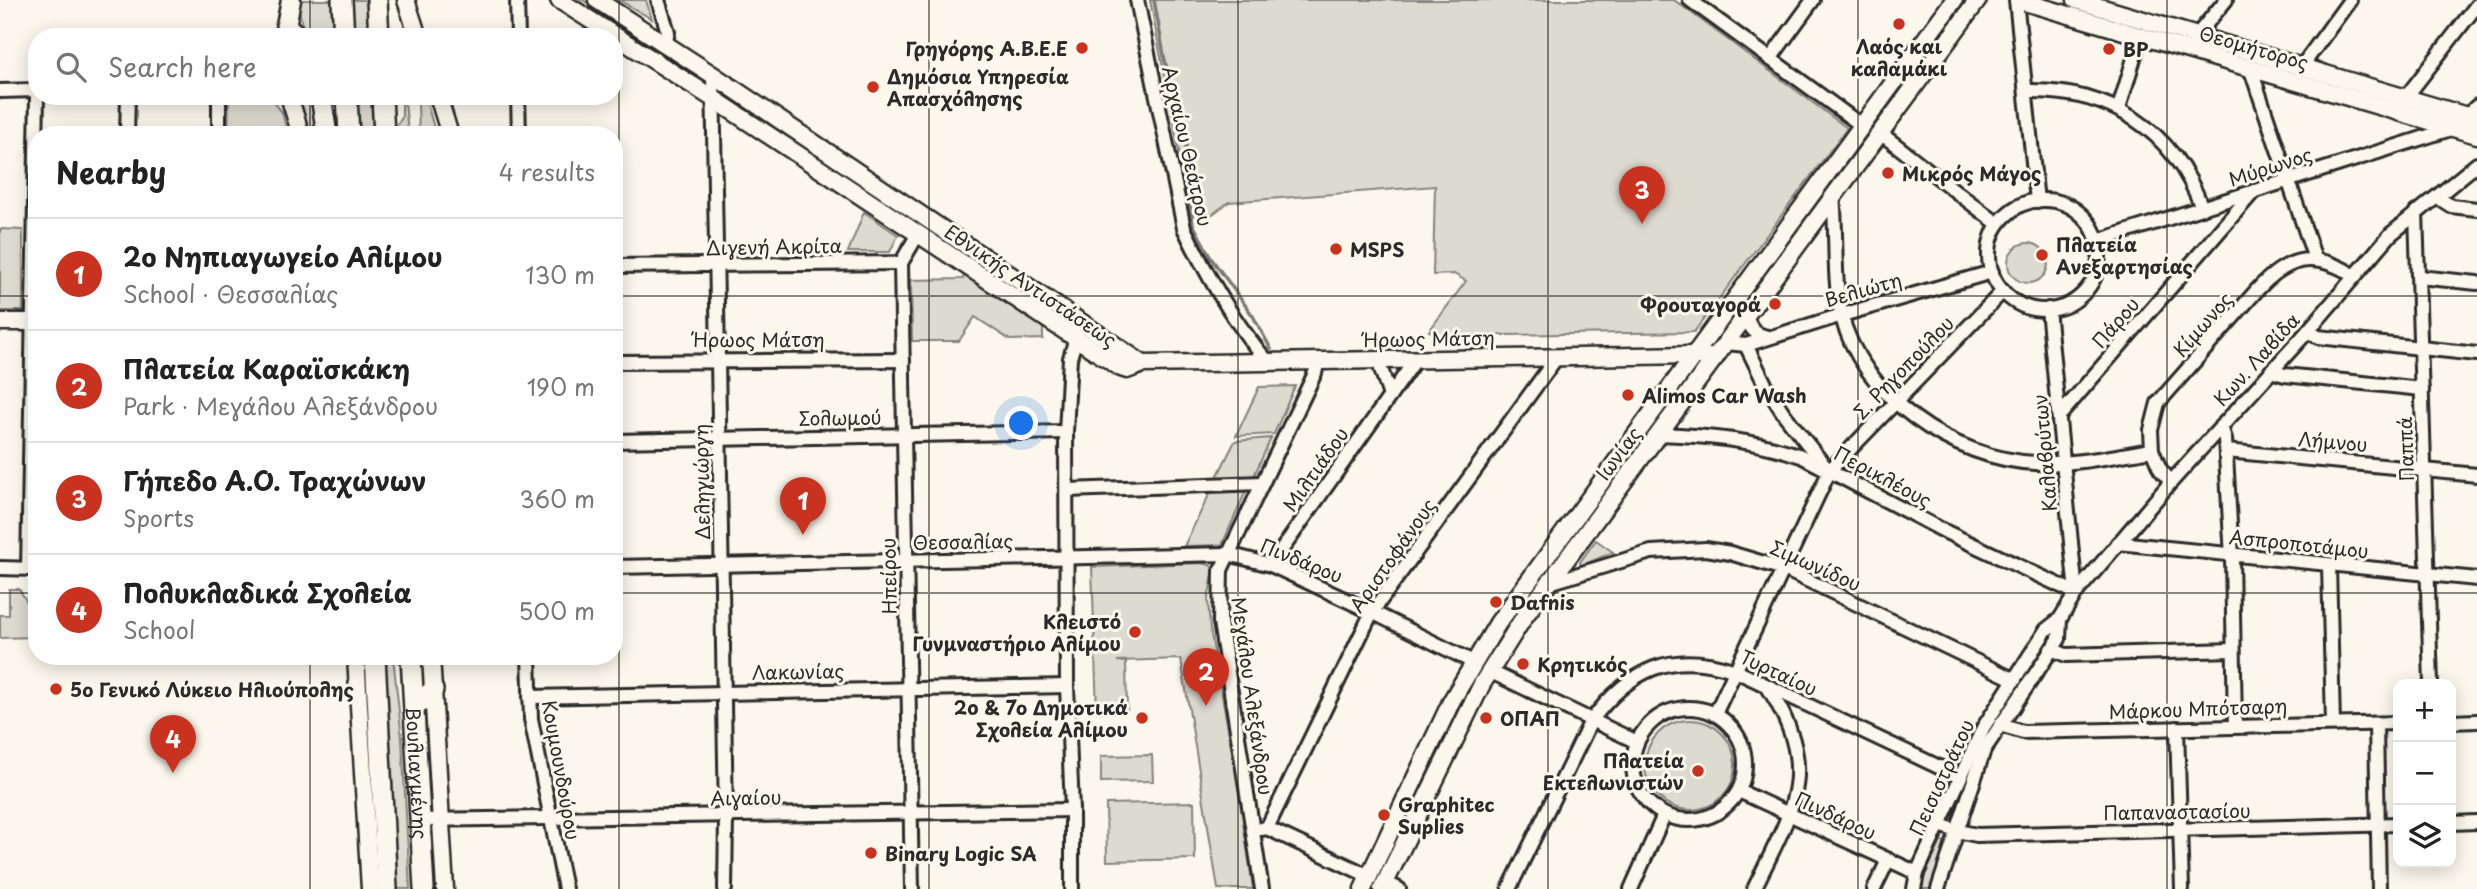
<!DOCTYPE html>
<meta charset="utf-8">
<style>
body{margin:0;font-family:"Playpen Sans",sans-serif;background:#f6f6f6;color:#222}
.controls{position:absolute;right:21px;bottom:21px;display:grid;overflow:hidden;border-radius:14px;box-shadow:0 4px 18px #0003}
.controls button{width:63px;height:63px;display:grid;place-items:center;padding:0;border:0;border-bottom:2px solid #e0e0e0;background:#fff;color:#222;font:35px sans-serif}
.you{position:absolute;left:1022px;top:424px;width:24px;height:24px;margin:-18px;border:5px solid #fff;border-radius:50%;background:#1a73e8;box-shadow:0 0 0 10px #1a73e833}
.badge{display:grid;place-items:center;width:46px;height:46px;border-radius:50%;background:#c8321e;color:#fff;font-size:23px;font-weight:700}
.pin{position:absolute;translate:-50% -58px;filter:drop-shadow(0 2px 4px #0008)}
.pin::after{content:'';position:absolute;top:37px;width:24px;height:21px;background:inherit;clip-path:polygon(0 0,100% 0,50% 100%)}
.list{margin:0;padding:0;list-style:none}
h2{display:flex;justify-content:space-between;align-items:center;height:91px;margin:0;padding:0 28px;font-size:30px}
h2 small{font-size:23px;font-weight:400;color:#767676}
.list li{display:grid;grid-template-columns:46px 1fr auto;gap:21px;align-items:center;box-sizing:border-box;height:112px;padding:0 28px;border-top:2px solid #e0e0e0}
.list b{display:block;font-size:26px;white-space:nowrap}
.list p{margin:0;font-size:23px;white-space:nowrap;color:#767676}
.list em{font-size:23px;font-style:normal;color:#767676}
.icon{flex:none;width:38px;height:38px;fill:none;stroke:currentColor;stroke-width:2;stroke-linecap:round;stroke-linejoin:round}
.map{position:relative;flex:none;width:2477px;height:889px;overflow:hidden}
.search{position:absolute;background:#fff;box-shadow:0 4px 18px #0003;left:28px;top:28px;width:595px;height:77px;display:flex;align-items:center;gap:18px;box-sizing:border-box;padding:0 24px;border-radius:28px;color:#767676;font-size:26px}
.panel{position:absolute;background:#fff;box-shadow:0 4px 18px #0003;left:28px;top:126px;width:595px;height:539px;border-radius:28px}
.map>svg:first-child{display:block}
</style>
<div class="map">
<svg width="2477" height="889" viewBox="0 0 2477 889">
<rect width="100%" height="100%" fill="#fbf7ec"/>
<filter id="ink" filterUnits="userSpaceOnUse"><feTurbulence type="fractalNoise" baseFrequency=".0143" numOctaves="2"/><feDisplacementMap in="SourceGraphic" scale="14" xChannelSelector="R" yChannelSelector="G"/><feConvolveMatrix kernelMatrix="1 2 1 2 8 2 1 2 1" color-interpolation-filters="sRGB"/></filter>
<g filter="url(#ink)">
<g fill="#dddad0" stroke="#84827e" stroke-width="2">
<polygon points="297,0 331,0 333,37 310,37 303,29"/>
<polygon points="352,0 368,0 369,37 354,37"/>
<polygon points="573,0 583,0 705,78 704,82 700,82"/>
<polygon points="619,0 646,0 652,19"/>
<polygon points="1150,0 1674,0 1847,128 1694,332 1445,336 1429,331 1466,281 1454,274 1433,275 1435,186 1229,202 1210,216 1191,214"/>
<polygon points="1921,59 1917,69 1718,339 1713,335"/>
<polygon points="727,92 1069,323 1067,323 726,96"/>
<polygon points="229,96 269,96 282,112 288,135 228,135"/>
<polygon points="299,96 319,96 325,135 311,135"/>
<polygon points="357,96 372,96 374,135 359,135"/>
<polygon points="420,99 426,100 436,135 419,135 418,103"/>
<polygon points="405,102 408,133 397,135 397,124 402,118 402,104"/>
<polygon points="864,212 898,235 890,252 848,252"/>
<polygon points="0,229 23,230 23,311 0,311"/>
<circle cx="2028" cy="263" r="20"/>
<polygon points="964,274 1043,325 1043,339 1010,340 975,317 959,341 912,341 911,280 963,279"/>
<polygon points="1295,386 1274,434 1236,436 1259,387"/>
<polygon points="1271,438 1253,478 1216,479 1235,441"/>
<polygon points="1642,439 1642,446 1522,610 1376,889 1369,889 1475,669 1501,628"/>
<polygon points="1246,491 1222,545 1184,546 1210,493"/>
<polygon points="1596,540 1613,552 1583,565 1581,565 1580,562"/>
<polygon points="1203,563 1210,565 1214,570 1208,599 1210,629 1239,790 1253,889 1218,889 1181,659 1117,661 1126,662 1127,711 1097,712 1092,567"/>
<polygon points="9,589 19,589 32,610 37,610 37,637 0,638 0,615 9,615"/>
<polygon points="385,656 393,656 402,739 410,889 397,889"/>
<circle cx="1690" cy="765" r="45"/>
<polygon points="1152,755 1153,781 1101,782 1101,756"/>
<polygon points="1194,802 1195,859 1107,861 1106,804"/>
<polygon points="1943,841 1946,845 1934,876 1932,889 1922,889 1925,875 1941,842"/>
</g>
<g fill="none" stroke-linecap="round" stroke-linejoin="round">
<polyline stroke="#7b7a75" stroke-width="3.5" points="1154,0 1165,61 1186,144 1187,185 1193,224 1211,258 1253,316 1271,349"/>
<g stroke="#2b2b2b" stroke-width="18">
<g id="minor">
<polyline points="517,0 518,37"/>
<polyline points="658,0 668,32 665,45"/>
<path d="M 1137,0 L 1184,228 C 1206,274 1234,323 1268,362"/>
<polyline points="1690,0 1861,125"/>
<polyline points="2016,0 2037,201"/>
<polyline points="2195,41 2197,35 2226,0"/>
<polyline points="1770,59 1813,0"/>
<polyline points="2302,66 2350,0"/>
<polyline points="2250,67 2315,259"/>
<polyline points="713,75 726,817 725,889"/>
<polyline points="0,91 37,90"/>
<path d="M 2026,91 C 2110,89 2173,129 2202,208"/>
<polyline points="518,96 519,135"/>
<polyline points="2406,97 2477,5"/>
<polyline points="2119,108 2141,35"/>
<polyline points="1879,132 1998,224"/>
<polyline points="127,135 128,96"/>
<polyline points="219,135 219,96"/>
<path d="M 1833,196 C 1837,235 1833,275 1841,313 C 1860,396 1954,460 2036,463 C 2075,465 2114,456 2152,450"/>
<polyline points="2437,197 2451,206 2477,209"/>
<circle cx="2044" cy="255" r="55"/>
<polyline points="2416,212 2431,684"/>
<polyline points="2097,241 2454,128 2477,106"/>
<polyline points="901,263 912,889"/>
<polyline points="614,266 901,263 918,234"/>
<polyline points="2419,277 2477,283"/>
<polyline points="2048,309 2076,593"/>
<path d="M 1746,315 C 1750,329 1754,334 1768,337"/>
<polyline points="2308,331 2318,337 2477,354"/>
<polyline points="1726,343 1746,345 1842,315 1992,272"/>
<polyline points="1746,345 1766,386 1784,414 1824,465"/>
<polyline points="1378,360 1390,396"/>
<polyline points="614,362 903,360"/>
<polyline points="2271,371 2285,375 2422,389"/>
<polyline points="2060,415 2254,191"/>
<polyline points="2221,426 2225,439 2232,557 2235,726"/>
<path d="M 1659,434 C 1708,436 1755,440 1801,456 L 1946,532 L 2076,593"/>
<polyline points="614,441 1066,432"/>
<polyline points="2226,451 2477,475"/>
<path d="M 2171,482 L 2160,469 L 2152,450 L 2151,430 L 2158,403 L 2257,290 C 2289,255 2315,251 2355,276"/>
<polyline points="1067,490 1262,483"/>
<polyline points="2118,543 2477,579"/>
<polyline points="1271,565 1416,359"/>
<polyline points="2329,566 2333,724"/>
<polyline points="614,567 1228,554 1271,565 1372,612 1473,662"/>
<polyline points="0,568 36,569"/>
<polyline points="28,569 37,96"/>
<polyline points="1549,583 1651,552 1706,549 1730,553 1784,569 2015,680"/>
<polyline points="2051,649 2066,655 2233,650"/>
<polyline points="529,656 531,719 565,889"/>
<polyline points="1489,671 1637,742"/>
<polyline points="530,697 1067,686"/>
<circle cx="1689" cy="764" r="56"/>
<polyline points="1715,714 1830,470 2003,291"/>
<polyline points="2451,722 2477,721"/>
<polyline points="2376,724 2379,889"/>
<polyline points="2000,725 2023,732 2398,723"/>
<polyline points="2177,728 2182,889"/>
<polyline points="1739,791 1917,873"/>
<polyline points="421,820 1072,810"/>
<polyline points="2451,823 2477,822"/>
<polyline points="1940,825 1957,831 1977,835 2398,824"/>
<polyline points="1267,828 1372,612 1557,357"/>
<polyline points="1261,829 1267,828 1369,876"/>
<polyline points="1385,882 1399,889"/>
<polyline points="1072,889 1072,810 1067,686 1066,432 1070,358 1078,331"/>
<polyline points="1262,889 1220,622 1221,570 1315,373 1318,361"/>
<path d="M 1509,889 L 1591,721 C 1630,669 1671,649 1736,671 L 1960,777"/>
<polyline points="1631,889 1664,815"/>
<path d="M 1754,889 C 1792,810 1821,772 1769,689"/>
<polyline points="1874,889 1888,860"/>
<polyline points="1914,889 1917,873 1983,728 2046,630 2060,619"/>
<polyline points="1938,889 1984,750 2059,639 2060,619 2076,593 2171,482 2308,331 2391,234 2477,164"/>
</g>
</g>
<g stroke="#2b2b2b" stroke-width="21">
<g id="tertiary">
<polyline points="406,0 418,37"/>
<polyline points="559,0 714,99 1121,368 1127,370 1143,364 1693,355 1715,358"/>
<polyline points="597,0 713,75 1143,364"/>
<polyline points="2018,0 2477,135"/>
<polyline points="2076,0 2477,119"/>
<polyline points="289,96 301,135"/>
<polyline points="438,96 450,135"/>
<polyline points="0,322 37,322"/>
<polyline points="356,656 370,889"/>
<polyline points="431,656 445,889"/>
<polyline points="1363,889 1452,700 1498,623 1954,0"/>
<polyline points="1382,889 1482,684 1524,617 1978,0"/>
</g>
</g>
<g stroke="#2b2b2b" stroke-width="23">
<polyline id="secondary" points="286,26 291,0"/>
</g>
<g stroke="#2b2b2b" stroke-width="24">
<g id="primary">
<polyline points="342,0 344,37"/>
<polyline points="377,0 379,37"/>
<polyline points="286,26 299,37"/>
<polyline points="321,96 327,135"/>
<polyline points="347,96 349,135"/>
<polyline points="382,96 384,135"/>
<polyline points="375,656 387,889"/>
<path id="s1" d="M 411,656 L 424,889"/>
<polyline points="414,708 433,690"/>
</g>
</g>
<use href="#minor" stroke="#fbf7ec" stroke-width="12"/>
<use href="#tertiary" stroke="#fbf7ec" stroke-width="16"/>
<use href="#secondary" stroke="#fbf7ec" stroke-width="18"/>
<use href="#primary" stroke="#fbf7ec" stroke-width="19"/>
</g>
</g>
<path fill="none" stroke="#2b2b2b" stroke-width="2" stroke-opacity="0.55" d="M 310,0 L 310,37M 619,0 L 619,889M 929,0 L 929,889M 1238,0 L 1238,889M 1548,0 L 1548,889M 1858,0 L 1858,889M 2167,0 L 2167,889M 310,96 L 310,135M 0,296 L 37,296M 614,296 L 2477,296M 0,593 L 37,593M 614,593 L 2477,593M 310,656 L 310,889"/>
<g fill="#c8321e" stroke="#fbf7ec" stroke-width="2.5">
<circle cx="1899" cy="24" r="7"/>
<circle cx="1082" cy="48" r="7"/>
<circle cx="2109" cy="49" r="7"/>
<circle cx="873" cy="87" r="7"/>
<circle cx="1888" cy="173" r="7"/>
<circle cx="1336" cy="249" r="7"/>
<circle cx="2042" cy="255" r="7"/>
<circle cx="1775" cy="304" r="7"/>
<circle cx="1628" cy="395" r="7"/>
<circle cx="1496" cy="602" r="7"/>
<circle cx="1135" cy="632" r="7"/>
<circle cx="1523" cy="664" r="7"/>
<circle cx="56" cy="689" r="7"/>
<circle cx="1142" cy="718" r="7"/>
<circle cx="1486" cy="718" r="7"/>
<circle cx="1698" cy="771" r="7"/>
<circle cx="1384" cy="815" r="7"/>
<circle cx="871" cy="853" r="7"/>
</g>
<g text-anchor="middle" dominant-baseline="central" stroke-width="6" stroke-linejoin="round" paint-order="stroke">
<g font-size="19" font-weight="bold" fill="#2b2b2b" stroke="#fbf7ec" text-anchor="start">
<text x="1899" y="46" text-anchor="middle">Λαός και<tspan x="1899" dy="22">καλαμάκι</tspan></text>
<text x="1068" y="48" text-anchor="end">Γρηγόρης Α.Β.Ε.Ε</text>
<text x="2123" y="49">BP</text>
<text x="887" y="76">Δημόσια Υπηρεσία<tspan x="887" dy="22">Απασχόλησης</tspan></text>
<text x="1902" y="173">Μικρός Μάγος</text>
<text x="2056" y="244">Πλατεία<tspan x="2056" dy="22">Ανεξαρτησίας</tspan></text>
<text x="1350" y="249">MSPS</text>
<text x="1761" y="304" text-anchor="end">Φρουταγορά</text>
<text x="1642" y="395">Alimos Car Wash</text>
<text x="1510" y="602">Dafnis</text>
<text x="1121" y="621" text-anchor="end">Κλειστό<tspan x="1121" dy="22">Γυνμναστήριο Αλίμου</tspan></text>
<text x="1537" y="664">Κρητικός</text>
<text x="70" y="689">5ο Γενικό Λύκειο Ηλιούπολης</text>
<text x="1128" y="707" text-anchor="end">2ο &amp; 7ο Δημοτικά<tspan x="1128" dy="22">Σχολεία Αλίμου</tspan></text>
<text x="1500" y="718">ΟΠΑΠ</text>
<text x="1684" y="760" text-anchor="end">Πλατεία<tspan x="1684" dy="22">Εκτελωνιστών</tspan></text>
<text x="1398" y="804">Graphitec<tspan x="1398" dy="22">Suplies</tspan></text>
<text x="885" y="853">Binary Logic SA</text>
</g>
<g font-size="19" fill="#2b2b2b" stroke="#fbf7ec">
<text transform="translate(2254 47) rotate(16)">Θεομήτορος</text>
<text transform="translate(1188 146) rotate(77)">Αρχαίου Θεάτρου</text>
<text transform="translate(2270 166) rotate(-18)">Μύρωνος</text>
<text transform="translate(774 246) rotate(-1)">Διγενή Ακρίτα</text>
<text transform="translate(1031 285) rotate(34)">Εθνικής Αντιστάσεως</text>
<text transform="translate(1863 289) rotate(-16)">Βελιώτη</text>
<text transform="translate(2115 322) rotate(-49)">Πάρου</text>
<text transform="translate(2202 324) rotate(-49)">Κίμωνος</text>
<text transform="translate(1429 338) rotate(-1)">Ήρωος Μάτση</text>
<text x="759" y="339">Ήρωος Μάτση</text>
<text transform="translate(2256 359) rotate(-48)">Κων. Λαβίδα</text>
<text transform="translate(1903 367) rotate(-46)">Σ. Ρηγοπούλου</text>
<text transform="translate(840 417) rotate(-1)">Σολωμού</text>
<text transform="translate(2333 441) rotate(5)">Λήμνου</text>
<text transform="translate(2405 449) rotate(-92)">Παππά</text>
<text transform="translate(1618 453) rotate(-53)">Ιωνίας</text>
<text transform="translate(2044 453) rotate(-95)">Καλαβρύτων</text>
<text transform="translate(1315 469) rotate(-55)">Μιλτιάδου</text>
<text transform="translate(1883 476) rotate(28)">Περικλέους</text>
<text transform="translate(701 482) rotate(-91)">Δεληγιώργη</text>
<text transform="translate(963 541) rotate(-1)">Θεσσαλίας</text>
<text transform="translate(2299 543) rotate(6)">Ασπροποτάμου</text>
<text transform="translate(1392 555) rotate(-55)">Αριστοφάνους</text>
<text transform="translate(1302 560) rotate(22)">Πινδάρου</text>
<text transform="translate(1816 565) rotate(24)">Σιμωνίδου</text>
<text transform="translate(888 576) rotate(-91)">Ηπείρου</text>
<text transform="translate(798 671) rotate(-1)">Λακωνίας</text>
<text transform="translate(1779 672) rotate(25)">Τυρταίου</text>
<text transform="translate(1253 696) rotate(82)">Μεγάλου Αλεξάνδρου</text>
<text transform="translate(2198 708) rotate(-2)">Μάρκου Μπότσαρη</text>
<text transform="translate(562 770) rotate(80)">Κουμουνδούρου</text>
<text stroke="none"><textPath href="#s1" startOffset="117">Βουλιαγμένης</textPath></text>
<text transform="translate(1941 777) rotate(-65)">Πεισιστράτου</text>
<text transform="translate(746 797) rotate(-1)">Αιγαίου</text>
<text transform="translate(2177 811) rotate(-1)">Παπαναστασίου</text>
<text transform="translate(1836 815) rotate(25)">Πινδάρου</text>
</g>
</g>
</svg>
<div class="controls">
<button>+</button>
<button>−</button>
<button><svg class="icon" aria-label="layers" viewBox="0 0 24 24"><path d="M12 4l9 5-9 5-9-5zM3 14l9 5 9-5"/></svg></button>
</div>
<div class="you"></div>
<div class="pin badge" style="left:803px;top:535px">1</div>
<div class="pin badge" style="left:1206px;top:706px">2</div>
<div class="pin badge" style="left:1642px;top:224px">3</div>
<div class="pin badge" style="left:173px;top:773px">4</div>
<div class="search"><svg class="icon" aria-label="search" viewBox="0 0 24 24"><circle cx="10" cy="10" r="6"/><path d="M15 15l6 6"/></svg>Search here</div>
<section class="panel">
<h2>Nearby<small>4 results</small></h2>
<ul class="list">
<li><span class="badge">1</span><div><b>2ο Νηπιαγωγείο Αλίμου</b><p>School · Θεσσαλίας</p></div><em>130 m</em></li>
<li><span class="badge">2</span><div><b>Πλατεία Καραϊσκάκη</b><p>Park · Μεγάλου Αλεξάνδρου</p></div><em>190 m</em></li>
<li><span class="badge">3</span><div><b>Γήπεδο Α.Ο. Τραχώνων</b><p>Sports</p></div><em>360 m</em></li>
<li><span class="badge">4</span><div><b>Πολυκλαδικά Σχολεία</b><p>School</p></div><em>500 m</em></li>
</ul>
</section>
</div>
